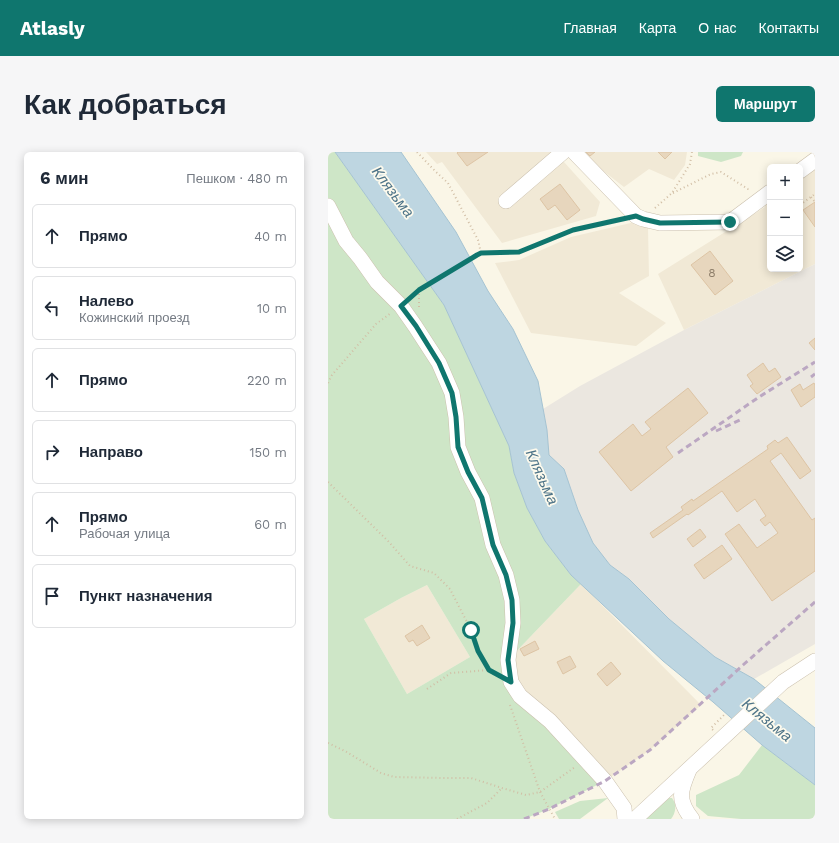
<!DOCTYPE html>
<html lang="ru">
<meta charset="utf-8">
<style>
body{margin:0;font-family:"Work Sans",sans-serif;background:#f6f6f7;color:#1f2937}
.controls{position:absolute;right:12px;top:12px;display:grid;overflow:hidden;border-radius:6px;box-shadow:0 2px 10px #0003}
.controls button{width:36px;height:36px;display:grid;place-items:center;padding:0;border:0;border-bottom:1px solid #e0e1e3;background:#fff;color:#1f2937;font:20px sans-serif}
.stop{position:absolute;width:12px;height:12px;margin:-9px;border:3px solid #0f766e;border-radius:50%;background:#fff}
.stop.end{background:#0f766e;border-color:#fff;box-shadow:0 1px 4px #0008}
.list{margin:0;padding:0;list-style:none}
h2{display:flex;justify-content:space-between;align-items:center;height:52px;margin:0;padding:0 16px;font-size:17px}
h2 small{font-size:13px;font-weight:400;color:#747a83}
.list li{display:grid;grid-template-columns:26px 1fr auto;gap:12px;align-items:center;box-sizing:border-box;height:64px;margin:0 8px 8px;padding:0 8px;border:1px solid #e0e1e3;border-radius:6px}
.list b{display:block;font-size:15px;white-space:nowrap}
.list p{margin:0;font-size:13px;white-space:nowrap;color:#747a83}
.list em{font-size:13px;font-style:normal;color:#747a83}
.icon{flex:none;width:22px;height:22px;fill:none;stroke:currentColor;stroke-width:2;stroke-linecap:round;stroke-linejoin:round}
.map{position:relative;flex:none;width:487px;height:667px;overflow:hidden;border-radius:6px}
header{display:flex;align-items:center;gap:24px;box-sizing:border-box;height:56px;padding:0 20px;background:#0f766e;color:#fff}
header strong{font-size:19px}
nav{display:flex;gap:22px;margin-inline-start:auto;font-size:14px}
.intro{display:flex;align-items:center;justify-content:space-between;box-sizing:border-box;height:96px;padding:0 24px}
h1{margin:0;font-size:28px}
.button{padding:10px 18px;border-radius:6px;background:#0f766e;color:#fff;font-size:14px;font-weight:700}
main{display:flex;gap:24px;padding:0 24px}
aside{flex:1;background:#fff;border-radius:6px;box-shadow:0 2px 10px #0003}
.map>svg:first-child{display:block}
</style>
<header>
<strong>Atlasly</strong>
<nav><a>Главная</a><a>Карта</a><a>О нас</a><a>Контакты</a></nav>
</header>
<div class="intro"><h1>Как добраться</h1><a class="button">Маршрут</a></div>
<main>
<aside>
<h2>6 мин<small>Пешком · 480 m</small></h2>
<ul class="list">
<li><svg class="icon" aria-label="ahead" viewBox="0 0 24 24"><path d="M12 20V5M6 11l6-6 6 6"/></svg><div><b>Прямо</b></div><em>40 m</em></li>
<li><svg class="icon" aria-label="left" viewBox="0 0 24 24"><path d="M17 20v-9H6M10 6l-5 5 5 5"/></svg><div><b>Налево</b><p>Кожинский проезд</p></div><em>10 m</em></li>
<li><svg class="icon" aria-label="ahead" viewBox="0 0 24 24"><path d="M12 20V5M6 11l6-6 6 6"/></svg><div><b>Прямо</b></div><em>220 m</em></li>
<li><svg class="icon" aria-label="right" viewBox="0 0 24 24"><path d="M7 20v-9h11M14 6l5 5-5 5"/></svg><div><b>Направо</b></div><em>150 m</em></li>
<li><svg class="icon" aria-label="ahead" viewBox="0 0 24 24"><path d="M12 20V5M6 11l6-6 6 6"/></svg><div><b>Прямо</b><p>Рабочая улица</p></div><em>60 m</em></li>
<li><svg class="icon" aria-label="arrive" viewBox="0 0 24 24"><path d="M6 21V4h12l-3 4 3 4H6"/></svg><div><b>Пункт назначения</b></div></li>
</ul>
</aside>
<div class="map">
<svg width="487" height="667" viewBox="0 0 487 667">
<rect width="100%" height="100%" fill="#faf6e7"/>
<g fill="#f1e9d6">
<polygon points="98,0 227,0 272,50 268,64 174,91 114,10 109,12"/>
<polygon points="252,0 359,0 357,13 346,28 321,17 296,35 256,4"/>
<polygon points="484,0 487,0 487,112 356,178 330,122 437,55 428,42 442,31 442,117 472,117 472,15 464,15"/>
<polygon points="307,70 320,76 321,124 291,141 338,171 308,194 203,181 167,111 191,108 243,85"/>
<polygon points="253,432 373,553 322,598 277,629 192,544 180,508"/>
<polygon points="99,433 142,505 79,542 36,467 73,446"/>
</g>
<polygon fill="#ebe7e0" points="487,112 487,492 426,527 387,505 341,467 301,427 282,413 265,391 250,358 236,317 221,303 219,278 215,257 252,234 356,178"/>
<g fill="#cee6c7" fill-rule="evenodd">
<path d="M 0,0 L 7,0 L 116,153 L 181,294 L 186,321 L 199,356 L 217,389 L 243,423 L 253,432 L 180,508 L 183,530 L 277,629 L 221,657 L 196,667 L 0,667 ZM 99,433 L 142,505 L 79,542 L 36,467 L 73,446 Z"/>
<polygon points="370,0 415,0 413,4 393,10 370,4"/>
<polygon points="434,593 487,633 487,667 413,667 380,664 368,654 368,643 411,623"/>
<polygon points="280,646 252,667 231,667 227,660 252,649"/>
<path d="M 341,646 L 344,646 C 349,652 348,661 343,667 L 317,667 Z"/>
</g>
<polygon fill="#bed6e1" stroke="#a5c3d2" points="7,0 73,0 128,80 160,139 185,177 210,229 219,278 221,303 236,317 250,358 265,391 282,413 301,427 341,467 387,505 426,527 487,576 487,633 434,593 385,550 335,509 243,423 217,389 199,356 186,321 181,294 116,153"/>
<g fill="#e7d6bd" stroke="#ddc4a4">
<polygon points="130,0 160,0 139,14 129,1"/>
<polygon points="258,0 267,0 262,4"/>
<polygon points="330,0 344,0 337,7"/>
<polygon points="232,32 252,58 239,68 227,53 220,58 212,47"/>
<polygon points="487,50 487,75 475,58"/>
<polygon points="382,99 405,129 387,143 363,113"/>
<polygon points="487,186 487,198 481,191"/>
<polygon points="435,211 441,220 447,216 453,225 429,242 422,234 425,232 419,223"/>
<polygon points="486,231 487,233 487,245 473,255 463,238 472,232 475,238"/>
<polygon points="360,236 380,261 338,295 345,305 303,339 271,300 305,272 314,284 323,277 317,270"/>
<polygon points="459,285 483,319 472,327 453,301 442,309 484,368 487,366 487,419 444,449 397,382 411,372 429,396 450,381 442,370 437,374 432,368 438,364 427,347 409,360 394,339 360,363 359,362 325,386 322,381 355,358 353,355 364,347 365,349 440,297 439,294 447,288 450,291"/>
<polygon points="372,377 378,385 365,395 359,387"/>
<polygon points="394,393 404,407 376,427 366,413"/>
<polygon points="94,473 102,486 89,494 85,488 81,490 77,484"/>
<polygon points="207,489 211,497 196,504 192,497"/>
<polygon points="242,504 248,515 235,522 229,510"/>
<polygon points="283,510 293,522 279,534 269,522"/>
</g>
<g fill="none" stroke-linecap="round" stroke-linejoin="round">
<g stroke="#cbc0ae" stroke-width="16">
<g id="minor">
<polyline points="246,0 308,64 315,67 332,71 402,70 442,40"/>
<polyline points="472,19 487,8"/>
<polyline points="178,49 235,0"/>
<polyline points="0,54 18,89 32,106 49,130 73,154 87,174 111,211 124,241 128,265 130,295 140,320 154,346 165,393 178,423 184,448 185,471 180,508 183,530 192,544 222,569 277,629 296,656 297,667"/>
<path d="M 361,618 C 352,639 349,648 364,667"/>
<polyline points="307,667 455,530 487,509"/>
</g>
</g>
<g stroke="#d1bea5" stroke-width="2" stroke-dasharray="1 3" stroke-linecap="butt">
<polyline points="89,0 107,19 120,31 150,88 153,101"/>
<polyline points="345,41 383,22 393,20 420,37 423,37"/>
<polyline points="483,45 487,50"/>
<polyline points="472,53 487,42"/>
<polyline points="327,56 344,41 362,12 364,0"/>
<polyline points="91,138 91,157"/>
<polyline points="82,146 91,138 149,103 153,101 191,100 245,77 293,67"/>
<polyline points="0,231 4,223 48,172 63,161"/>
<polyline points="0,330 61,390 82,414 106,421 122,437 143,478 150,499 161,518 170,523"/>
<polyline points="99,537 123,521 161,518"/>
<polyline points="182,553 212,640 227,667"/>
<polyline points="385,578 383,576 396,563"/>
<polyline points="0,591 17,599 53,621 66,625 116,626 143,626 174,636 198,643 212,640 247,615"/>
<polyline points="129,667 159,651 174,636"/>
</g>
<use href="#minor" stroke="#fff" stroke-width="15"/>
<g stroke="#bba7c2" stroke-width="3" stroke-dasharray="6 4" stroke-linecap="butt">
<polyline points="483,225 487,222"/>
<polyline points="388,279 412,268"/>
<polyline points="350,301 431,245 487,210"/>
<polyline points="196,667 221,657 277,629 322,598 415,513 487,450"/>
</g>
</g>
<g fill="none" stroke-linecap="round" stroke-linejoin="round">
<polyline stroke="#0f766e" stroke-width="5" points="143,478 150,499 161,518 183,530 180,508 185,471 184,448 178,423 165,393 154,346 140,320 130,295 128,265 124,241 111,211 88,174 73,154 91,138 149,103 153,101 191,100 245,78 308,64 315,67 332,71 402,70"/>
</g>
<g text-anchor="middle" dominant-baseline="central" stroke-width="3.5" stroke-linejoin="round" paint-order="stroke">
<g font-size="12" fill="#8e7e6a">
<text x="384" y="121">8</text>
</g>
<g font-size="15" font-style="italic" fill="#4e7488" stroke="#fdfaed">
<text transform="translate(65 40) rotate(53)">Клязьма</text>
<text transform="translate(214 325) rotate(66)">Клязьма</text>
<text transform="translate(439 568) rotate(39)">Клязьма</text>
</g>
</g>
</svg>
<div class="controls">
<button>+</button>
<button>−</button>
<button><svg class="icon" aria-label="layers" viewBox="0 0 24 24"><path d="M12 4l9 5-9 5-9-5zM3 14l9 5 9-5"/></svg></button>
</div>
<div class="stop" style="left:143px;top:478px"></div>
<div class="stop end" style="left:402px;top:70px"></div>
</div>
</main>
